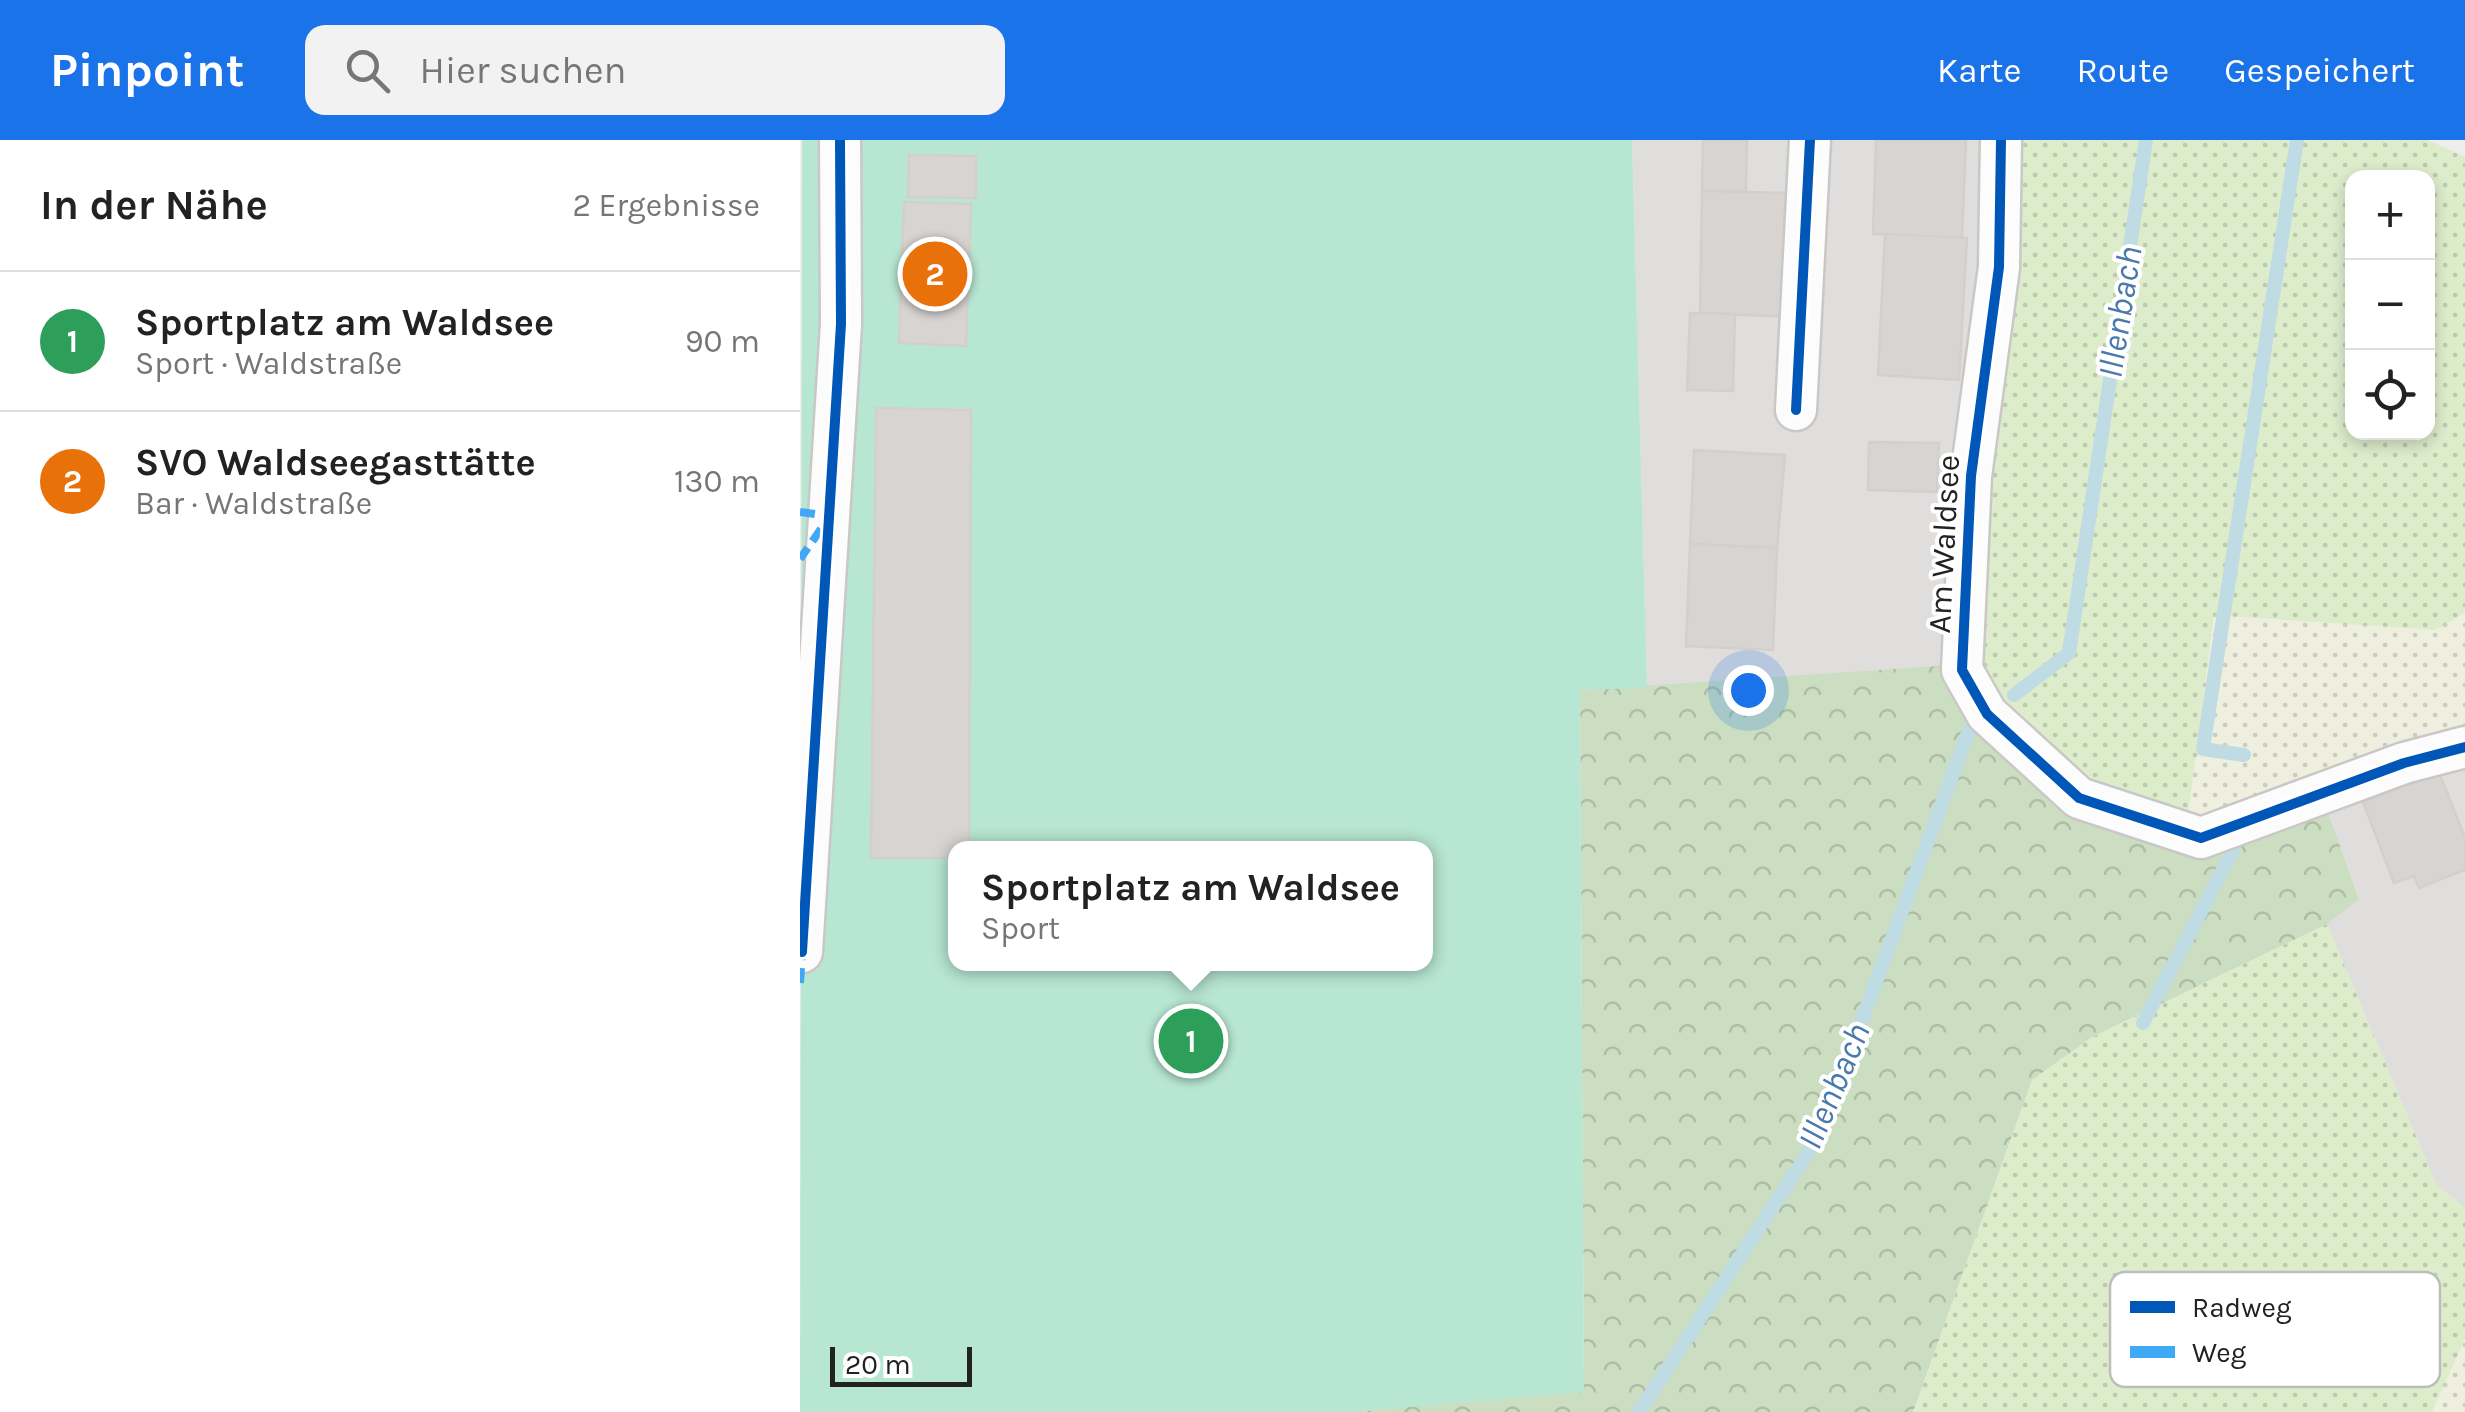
<!DOCTYPE html>
<html lang="de">
<meta charset="utf-8">
<style>
body{margin:0;font-family:Karla,sans-serif;background:#f2f2f2;color:#222}
.controls{position:absolute;right:30px;top:30px;display:grid;overflow:hidden;border-radius:20px;box-shadow:0 5px 15px #0003}
.controls button{width:90px;height:90px;display:grid;place-items:center;padding:0;border:0;border-bottom:2px solid #e0e0e0;background:#fff;color:#222;font:50px sans-serif}
.scale{position:absolute;left:30px;bottom:25px;width:142px;box-sizing:border-box;padding-left:10px;border:5px solid #222;border-top:0;font-size:28px;line-height:35px;white-space:nowrap;color:#222;-webkit-text-stroke:8px #fff;paint-order:stroke}
.you{position:absolute;left:948px;top:550px;width:35px;height:35px;margin:-25px;border:8px solid #fff;border-radius:50%;background:#1a73e8;box-shadow:0 0 0 15px #1a73e833}
.badge{display:grid;place-items:center;width:65px;height:65px;border-radius:50%;background:#1a73e8;color:#fff;font-size:32px;font-weight:700}
.pin{position:absolute;translate:-50% -50%;border:5px solid #fff;box-shadow:0 2px 10px #0006}
.popup{position:absolute;left:148px;top:701px;width:485px;height:130px;box-sizing:border-box;display:grid;place-content:center;border-radius:20px;background:#fff;filter:drop-shadow(0 2px 8px #0005);font-size:32px;white-space:nowrap;color:#767676}
.popup b{font-size:38px;color:#222}
.popup::after{content:'';position:absolute;left:50%;top:100%;margin-left:-20px;border:20px solid transparent;border-top-color:#fff}
.list{margin:0;padding:0;list-style:none}
h2{display:flex;justify-content:space-between;align-items:center;height:130px;margin:0;padding:0 40px;font-size:42px}
h2 small{font-size:32px;font-weight:400;color:#767676}
.list li{display:grid;grid-template-columns:65px 1fr auto;gap:30px;align-items:center;box-sizing:border-box;height:140px;padding:0 40px;border-top:2px solid #e0e0e0}
.list b{display:block;font-size:38px;white-space:nowrap}
.list p{margin:0;font-size:32px;white-space:nowrap;color:#767676}
.list em{font-size:32px;font-style:normal;color:#767676}
.icon{flex:none;width:55px;height:55px;fill:none;stroke:currentColor;stroke-width:2;stroke-linecap:round;stroke-linejoin:round}
.map{position:relative;flex:none;width:1665px;height:1272px;overflow:hidden}
header{display:flex;align-items:center;gap:60px;box-sizing:border-box;height:140px;padding:0 50px;background:#1a73e8;color:#fff}
header strong{font-size:48px}
nav{display:flex;gap:55px;margin-inline-start:auto;font-size:35px}
.search{width:700px;height:90px;background:#f2f2f2;display:flex;align-items:center;gap:25px;box-sizing:border-box;padding:0 35px;border-radius:20px;color:#767676;font-size:38px}
main{display:flex}
aside{flex:1;background:#fff}
.map>svg:first-child{display:block}
</style>
<header>
<strong>Pinpoint</strong>
<div class="search"><svg class="icon" aria-label="search" viewBox="0 0 24 24"><circle cx="10" cy="10" r="6"/><path d="M15 15l6 6"/></svg>Hier suchen</div>
<nav><a>Karte</a><a>Route</a><a>Gespeichert</a></nav>
</header>
<main>
<aside>
<h2>In der Nähe<small>2 Ergebnisse</small></h2>
<ul class="list">
<li><span class="badge" style="background:#2e9e5b">1</span><div><b>Sportplatz am Waldsee</b><p>Sport · Waldstraße</p></div><em>90 m</em></li>
<li><span class="badge" style="background:#e8710a">2</span><div><b>SVO Waldseegasttätte</b><p>Bar · Waldstraße</p></div><em>130 m</em></li>
</ul>
</aside>
<div class="map">
<svg width="1665" height="1272" viewBox="0 0 1665 1272">
<defs>
<pattern id="farmland-dots" width="8" height="8" patternUnits="userSpaceOnUse" patternTransform="scale(2.5)"><rect width="8" height="8" fill="#efefdf"/><path d="M2 2h.1M6 6h.1" fill="none" stroke="#cdcdbf" stroke-width="1.8" stroke-linecap="round"/></pattern>
<pattern id="grass-dots" width="8" height="8" patternUnits="userSpaceOnUse" patternTransform="scale(2.5)"><rect width="8" height="8" fill="#ddeccb"/><path d="M2 2h.1M6 6h.1" fill="none" stroke="#bdcaae" stroke-width="1.8" stroke-linecap="round"/></pattern>
<pattern id="forest-crowns" width="20" height="18" patternUnits="userSpaceOnUse" patternTransform="scale(2.5)"><rect width="20" height="18" fill="#cbdec1"/><path d="M2 6a3 3 0 1 1 6 0M12 15a3 3 0 1 1 6 0" fill="none" stroke="#aebea6"/></pattern>
</defs>
<rect width="100%" height="100%" fill="#f0eeeb"/>
<g fill="#dfdedc">
<polygon points="832,0 1213,0 1177,447 1184,523 847,548"/>
<polygon points="1665,584 1665,1068 1636,1044 1527,784 1559,758 1517,641"/>
</g>
<g fill="url(#farmland-dots)">
<polygon points="1665,473 1665,584 1517,641 1387,684 1414,475 1635,490"/>
<polygon points="1665,1199 1665,1272 1632,1272"/>
</g>
<g fill="url(#grass-dots)" fill-rule="evenodd">
<path d="M 1213,0 L 1628,0 L 1665,17 L 1665,473 L 1635,490 L 1414,475 L 1387,684 L 1235,625 L 1184,523 L 1177,447 ZM 1552,38 L 1628,38 L 1628,292 L 1552,292 Z"/>
<polygon points="1527,784 1636,1044 1665,1068 1665,1199 1632,1272 1113,1272 1232,940 1292,897"/>
</g>
<polygon fill="url(#forest-crowns)" points="1184,523 1235,625 1387,684 1517,641 1559,759 1527,784 1292,897 1232,940 1113,1272 550,1272 784,1251 780,550"/>
<path fill="#b7e6d2" fill-rule="evenodd" d="M 2,0 L 832,0 L 847,548 L 780,550 L 784,1252 L 550,1272 L 0,1272 ZM 156,708 L 626,708 L 626,824 L 156,824 Z"/>
<g fill="none" stroke-linecap="round" stroke-linejoin="round">
<g stroke="#bfdbe3" stroke-width="14">
<polyline points="1214,555 1269,513 1346,0"/>
<polyline points="1444,615 1403,609 1497,0"/>
<polyline points="1343,883 1433,710"/>
<polyline points="839,1272 1019,996 1169,590"/>
</g>
</g>
<g fill="#d7d4d2" stroke="#d3d0cc" stroke-width="2.5">
<polygon points="903,0 947,0 946,51 902,51"/>
<polygon points="1076,0 1166,0 1162,98 1073,94"/>
<polygon points="109,15 176,16 176,58 108,57"/>
<polygon points="902,51 995,53 992,177 900,173"/>
<polygon points="104,62 171,64 166,206 99,203"/>
<polygon points="1085,94 1167,98 1159,240 1078,235"/>
<polygon points="890,173 935,174 933,251 887,250"/>
<polygon points="76,268 171,270 169,708 156,708 156,718 71,718"/>
<polygon points="1069,302 1139,303 1137,352 1068,350"/>
<polygon points="894,310 985,315 977,408 890,404"/>
<polygon points="890,404 977,408 973,510 886,506"/>
<polygon points="1639,632 1665,698 1665,730 1619,748 1614,736 1594,743 1563,662"/>
</g>
<g fill="none" stroke-linecap="round" stroke-linejoin="round">
<g stroke="#c9c8c7" stroke-width="45">
<g id="minor">
<polyline points="1201,0 1199,127 1171,336 1162,530 1187,574 1279,658 1401,698 1604,623 1665,607"/>
<polyline points="996,270 1010,0"/>
<polyline points="2,812 41,184 40,0"/>
</g>
</g>
<use href="#minor" stroke="#fdfcfc" stroke-width="40"/>
<g stroke="#3fa9f5" stroke-width="8" stroke-dasharray="15 8" stroke-linecap="butt">
<polyline points="0,372 30,376 0,419"/>
<polyline points="0,843 2,812"/>
</g>
<g stroke="#fff" stroke-width="16">
<g id="cycleway">
<polyline points="1201,0 1199,127 1171,336 1162,530 1187,574 1279,658 1401,698 1604,623 1665,607"/>
<polyline points="996,270 1010,0"/>
<polyline points="2,812 41,184 40,0"/>
</g>
</g>
<use href="#cycleway" stroke="#0057b8" stroke-width="10"/>
</g>
<g text-anchor="middle" dominant-baseline="central" stroke-width="8" stroke-linejoin="round" paint-order="stroke">
<g font-size="32" fill="#222" stroke="#fff">
<text transform="translate(1144 404) rotate(-87)">Am Waldsee</text>
</g>
<g font-size="35" font-style="italic" fill="#4a7aab" stroke="#fff">
<text transform="translate(1320 172) rotate(-81)">Illenbach</text>
<text transform="translate(1034 946) rotate(-67)">Illenbach</text>
</g>
</g>
<rect x="1310" y="1132" width="330" height="115" rx="15" fill="#fff" stroke="#bdbdbd" stroke-width="2.5"/>
<rect x="1330" y="1161" width="45" height="12" fill="#0057b8"/>
<rect x="1330" y="1206" width="45" height="12" fill="#3fa9f5"/>
<g font-size="28" fill="#222">
<text x="1392" y="1177">Radweg</text>
<text x="1392" y="1222">Weg</text>
</g>
</svg>
<div class="controls">
<button>+</button>
<button>−</button>
<button><svg class="icon" aria-label="locate" viewBox="0 0 24 24"><circle cx="12" cy="12" r="6"/><path d="M12 2v4M12 18v4M2 12h4M18 12h4"/></svg></button>
</div>
<div class="scale">20 m</div>
<div class="you"></div>
<div class="pin badge" style="left:391px;top:901px;background:#2e9e5b">1</div>
<div class="popup"><b>Sportplatz am Waldsee</b>Sport</div>
<div class="pin badge" style="left:135px;top:134px;background:#e8710a">2</div>
</div>
</main>
